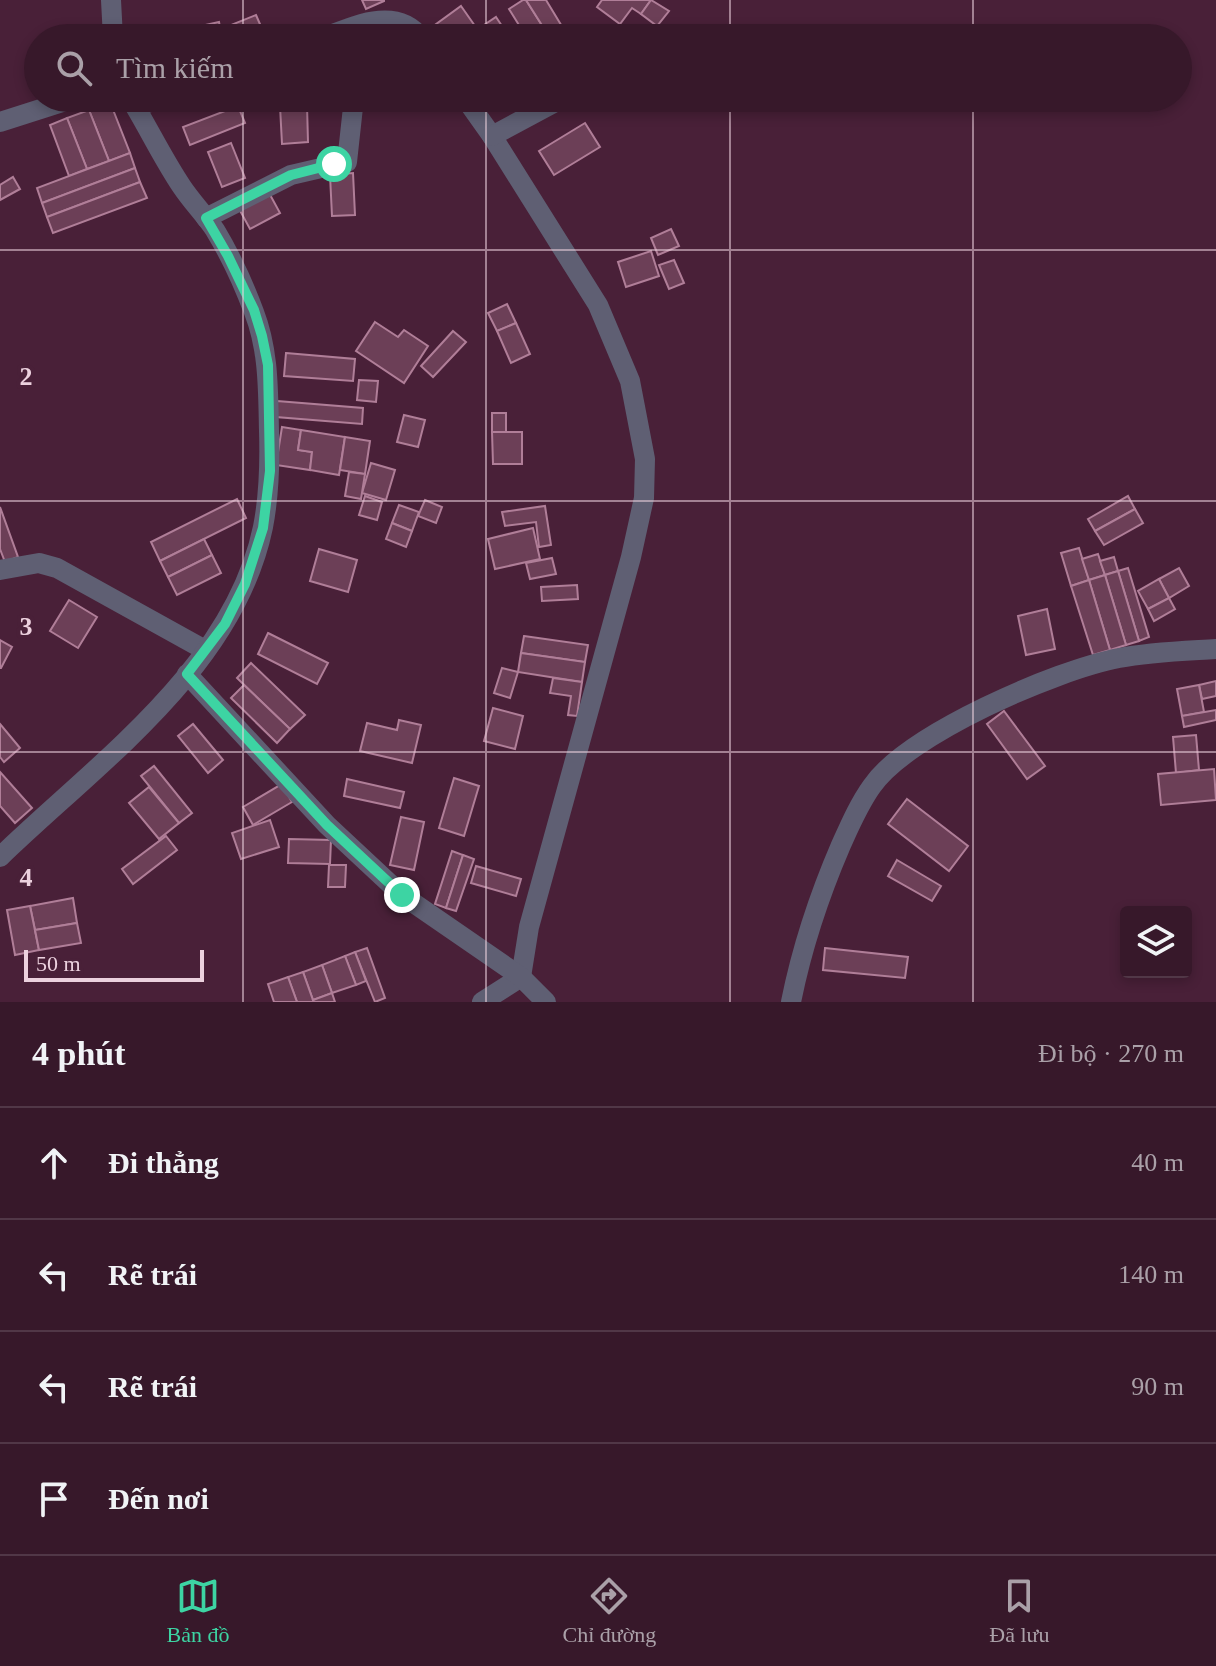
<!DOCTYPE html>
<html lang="vi">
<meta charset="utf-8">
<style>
body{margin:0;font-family:Georgia,serif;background:#422536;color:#f1f3f6}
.controls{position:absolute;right:24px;bottom:24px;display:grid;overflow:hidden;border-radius:8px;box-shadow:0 4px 12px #0003}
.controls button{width:72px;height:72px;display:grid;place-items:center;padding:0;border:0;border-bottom:2px solid #513747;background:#37182a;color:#f1f3f6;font:40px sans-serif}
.scale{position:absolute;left:24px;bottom:20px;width:180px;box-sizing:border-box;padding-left:8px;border:4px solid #ecd1de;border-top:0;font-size:22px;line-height:28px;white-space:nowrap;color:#ecd1de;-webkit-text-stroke:6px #492038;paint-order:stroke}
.stop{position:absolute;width:24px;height:24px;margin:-18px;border:6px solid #3dd4a3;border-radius:50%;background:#fff}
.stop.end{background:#3dd4a3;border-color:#fff;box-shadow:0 2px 8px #0008}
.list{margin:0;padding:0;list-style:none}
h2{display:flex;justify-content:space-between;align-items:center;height:104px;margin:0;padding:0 32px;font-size:34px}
h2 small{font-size:26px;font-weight:400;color:#aaa0a8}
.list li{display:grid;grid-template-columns:52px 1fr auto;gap:24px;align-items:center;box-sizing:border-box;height:112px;padding:0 32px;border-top:2px solid #513747}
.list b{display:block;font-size:30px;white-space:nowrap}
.list em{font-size:26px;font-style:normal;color:#aaa0a8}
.icon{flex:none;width:44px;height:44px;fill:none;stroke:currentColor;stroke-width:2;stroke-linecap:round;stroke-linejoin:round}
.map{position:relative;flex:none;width:1216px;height:1002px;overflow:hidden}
.search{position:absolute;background:#37182a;box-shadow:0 4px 12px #0003;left:24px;right:24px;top:24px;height:88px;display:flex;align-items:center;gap:20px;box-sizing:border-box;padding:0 28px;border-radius:44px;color:#aaa0a8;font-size:30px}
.sheet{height:552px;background:#37182a}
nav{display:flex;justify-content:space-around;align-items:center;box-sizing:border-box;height:112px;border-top:2px solid #513747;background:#37182a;font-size:22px;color:#aaa0a8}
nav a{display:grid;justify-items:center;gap:4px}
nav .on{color:#3dd4a3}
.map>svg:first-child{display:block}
</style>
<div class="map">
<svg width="1216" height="1002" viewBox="0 0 1216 1002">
<rect width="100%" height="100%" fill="#492038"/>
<g fill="#6c3f57" stroke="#b07e98" stroke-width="2">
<polygon points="362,0 384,0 384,1 366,9"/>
<polygon points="523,0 526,0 550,38 527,38 509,9"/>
<polygon points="526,0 546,0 569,38 550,38"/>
<polygon points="602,0 651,0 641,14 632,8 620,24 597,7"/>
<polygon points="651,0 669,11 657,26 641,14"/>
<polygon points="461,6 475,26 458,38 434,38 428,30"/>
<polygon points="256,15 266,38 224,38 221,29"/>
<polygon points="496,17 510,38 488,38 481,27"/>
<polygon points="219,22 222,38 195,38 192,28"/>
<polygon points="192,28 195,38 172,38 171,33"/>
<polygon points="110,102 130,153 109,161 89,110"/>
<polygon points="307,105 308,142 282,144 280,106"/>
<polygon points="238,106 245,123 190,145 183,127"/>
<polygon points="89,110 109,161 87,169 67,118"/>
<polygon points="67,118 87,169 69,176 50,125"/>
<polygon points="585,123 600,147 554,175 539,151"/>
<polygon points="231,143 245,178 222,187 208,152"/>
<polygon points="130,153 135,168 42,203 37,188"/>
<polygon points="135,168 140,182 47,217 42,203"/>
<polygon points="353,173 355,215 332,216 330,175"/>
<polygon points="13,177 20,189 0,200 0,185"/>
<polygon points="140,182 147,198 53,233 47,217"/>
<polygon points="268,191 280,213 250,229 238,207"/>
<polygon points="671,229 679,246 658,255 651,238"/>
<polygon points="651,251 659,276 626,287 618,262"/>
<polygon points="674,260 684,283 669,289 659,265"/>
<polygon points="507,304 516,323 497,331 488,313"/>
<polygon points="375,322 398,337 404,330 428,346 404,383 356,351"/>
<polygon points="516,323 530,354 511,363 497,331"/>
<polygon points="453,331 466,342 433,377 421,366"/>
<polygon points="286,353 355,359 353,381 284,376"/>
<polygon points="359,380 378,381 376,402 357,400"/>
<polygon points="277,401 363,408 362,424 276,417"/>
<rect x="492" y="413" width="14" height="19"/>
<polygon points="404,415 425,420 418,447 397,442"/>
<polygon points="282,427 301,430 298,450 312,452 310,470 276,465"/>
<polygon points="301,430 345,437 339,475 310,470 312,452 298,450"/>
<polygon points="492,432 522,432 522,464 493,464"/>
<polygon points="345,437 370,441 365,474 340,470"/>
<polygon points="371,463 395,470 386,500 362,493"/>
<polygon points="349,472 365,474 361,499 345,496"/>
<polygon points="365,496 382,502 377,520 359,515"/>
<polygon points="1128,496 1135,509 1095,531 1088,519"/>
<polygon points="237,499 246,518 160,561 151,542"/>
<polygon points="425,500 442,507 436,523 418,516"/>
<polygon points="399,505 419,512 412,531 392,523"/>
<polygon points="545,506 551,545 539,547 536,522 505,526 502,512"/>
<polygon points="0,507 18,557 5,562 0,549"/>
<polygon points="1135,509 1143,523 1104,545 1095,531"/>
<polygon points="392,523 412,531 406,547 386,539"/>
<polygon points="533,528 540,559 495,569 488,539"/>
<polygon points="204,539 212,555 168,577 160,561"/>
<polygon points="1079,548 1089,580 1071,586 1061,553"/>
<polygon points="319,549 357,560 348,592 310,581"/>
<polygon points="1098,554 1105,575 1089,580 1082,559"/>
<polygon points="212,555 221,573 177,595 168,577"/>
<polygon points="1114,557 1118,571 1105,575 1100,561"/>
<polygon points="552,558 556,574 530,579 526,563"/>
<polygon points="1128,568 1149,637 1139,641 1118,571"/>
<polygon points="1179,568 1189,586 1169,598 1159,579"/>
<polygon points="1118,571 1139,641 1126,645 1105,575"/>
<polygon points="1105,575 1126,645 1110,650 1089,580"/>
<polygon points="1159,579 1169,598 1148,609 1138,591"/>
<polygon points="1089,580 1110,650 1093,655 1071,586"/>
<polygon points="577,585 578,599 542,601 541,587"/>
<polygon points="1169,598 1175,609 1154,621 1148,609"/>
<polygon points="69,600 97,617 78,648 50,631"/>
<polygon points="1047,609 1055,649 1026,655 1018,616"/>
<polygon points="268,633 328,663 317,684 258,654"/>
<polygon points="524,636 588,645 585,662 521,653"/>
<polygon points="0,640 12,647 1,668 0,668"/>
<polygon points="521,653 585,662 582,682 518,672"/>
<polygon points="251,663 305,715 290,729 237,678"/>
<polygon points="502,668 518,672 510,698 494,693"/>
<polygon points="553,678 582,682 577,716 568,715 571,696 550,693"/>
<polygon points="1216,681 1216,696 1202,699 1199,685"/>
<polygon points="244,685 290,729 277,743 231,698"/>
<polygon points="1199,685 1204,712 1182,716 1177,689"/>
<polygon points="493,708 523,716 515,749 484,741"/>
<polygon points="1216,710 1216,720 1184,727 1182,716"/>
<polygon points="1004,711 1045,766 1027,779 987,724"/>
<polygon points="399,720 421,725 412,763 360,751 367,723 397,730"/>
<polygon points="0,724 20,748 4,762 0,757"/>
<polygon points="193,724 223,760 208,773 178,736"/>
<polygon points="1196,735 1199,770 1176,773 1173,737"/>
<polygon points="154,766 192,813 179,823 141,776"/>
<polygon points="1214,769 1216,800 1161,805 1158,774"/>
<polygon points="0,772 32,808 15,823 0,806"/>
<polygon points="454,778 479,786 464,836 439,828"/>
<polygon points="347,779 404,792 400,808 344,796"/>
<polygon points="282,784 292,802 253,825 243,807"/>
<polygon points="149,787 179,823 159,839 129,803"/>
<polygon points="907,799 968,846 949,871 888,824"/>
<polygon points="401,817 424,822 414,870 390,865"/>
<polygon points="270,820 279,847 241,859 232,833"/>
<polygon points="166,836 177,850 133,884 122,869"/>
<polygon points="289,839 331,840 330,864 288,863"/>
<polygon points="452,851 463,855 446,908 435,904"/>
<polygon points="463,855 474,859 456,911 446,908"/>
<polygon points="897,860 941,886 932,901 888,876"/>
<polygon points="329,865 346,865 345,887 328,887"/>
<polygon points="476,866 521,879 516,896 471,883"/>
<polygon points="73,898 77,923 35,930 30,906"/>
<polygon points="30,906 39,950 15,955 7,910"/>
<polygon points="77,923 81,943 39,950 35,930"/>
<polygon points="367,948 385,998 375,1002 355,952"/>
<polygon points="825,948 908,957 905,978 823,970"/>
<polygon points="355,952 366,981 356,985 345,956"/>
<polygon points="345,956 356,985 332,993 322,965"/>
<polygon points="322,965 332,993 313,1000 303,972"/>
<polygon points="303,972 313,1000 314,1002 297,1002 288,977"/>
<polygon points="288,977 297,1002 274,1002 268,984"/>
<polygon points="332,993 335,1002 314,1002 313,1000"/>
</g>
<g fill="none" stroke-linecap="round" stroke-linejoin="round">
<g stroke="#5f5f73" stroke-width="20">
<polyline points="111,0 113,38"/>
<path d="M 322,38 C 352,27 396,5 421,38"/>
<polyline points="465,98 492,136 598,305 630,381 645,459 644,498 631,557 529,927 521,977 482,1002"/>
<polyline points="136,107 161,98"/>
<polyline points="0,122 75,98"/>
<polyline points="492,136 563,98"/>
<polyline points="206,218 291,175 347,162 354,98"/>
<polyline points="0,570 39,563 57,568 205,650"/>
<polyline points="187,674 327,825 402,895 521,977 546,1002"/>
<path d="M 0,857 C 97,763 234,668 263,527 C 269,496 270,463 269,431 C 268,390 269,351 254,312 C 244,285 230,255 215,230 C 205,215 192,202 182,187 C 163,159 148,127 130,98"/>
<path d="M 791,1002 C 802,947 819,896 841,845 C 850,825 859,804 872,786 C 908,734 1056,670 1119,658 C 1150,652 1184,651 1216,649"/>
</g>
</g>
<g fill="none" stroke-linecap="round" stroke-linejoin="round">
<polyline stroke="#3dd4a3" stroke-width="10" points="334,164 291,175 206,218 228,256 254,310 262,336 268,365 270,471 263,528 245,584 225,624 187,674 327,825 402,895"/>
</g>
<path fill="none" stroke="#ecd1de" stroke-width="2" stroke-opacity="0.55" d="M 243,0 L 243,38M 486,0 L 486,38M 730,0 L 730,38M 973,0 L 973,38M 243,98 L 243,1002M 486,98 L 486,1002M 730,98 L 730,1002M 973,98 L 973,1002M 0,250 L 1216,250M 0,501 L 1216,501M 0,752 L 1216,752"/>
<g font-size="26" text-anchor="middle" font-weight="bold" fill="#ecd1de" stroke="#492038" stroke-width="8" stroke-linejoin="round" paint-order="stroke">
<text x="26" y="385">2</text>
<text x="26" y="635">3</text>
<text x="26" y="886">4</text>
</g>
</svg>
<div class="controls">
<button><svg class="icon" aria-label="layers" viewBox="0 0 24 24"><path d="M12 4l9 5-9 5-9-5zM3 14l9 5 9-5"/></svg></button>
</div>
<div class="scale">50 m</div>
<div class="stop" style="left:334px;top:164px"></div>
<div class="stop end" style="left:402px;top:895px"></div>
<div class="search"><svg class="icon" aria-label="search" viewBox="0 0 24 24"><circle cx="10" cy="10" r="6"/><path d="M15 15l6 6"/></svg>Tìm kiếm</div>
</div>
<section class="sheet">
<h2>4 phút<small>Đi bộ · 270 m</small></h2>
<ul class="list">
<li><svg class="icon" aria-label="ahead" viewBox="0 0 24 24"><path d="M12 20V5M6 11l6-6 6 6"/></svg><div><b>Đi thẳng</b></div><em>40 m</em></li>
<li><svg class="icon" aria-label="left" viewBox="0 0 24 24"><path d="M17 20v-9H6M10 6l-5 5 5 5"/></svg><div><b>Rẽ trái</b></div><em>140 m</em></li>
<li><svg class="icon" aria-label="left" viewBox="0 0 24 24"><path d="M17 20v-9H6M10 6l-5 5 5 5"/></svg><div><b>Rẽ trái</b></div><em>90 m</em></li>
<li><svg class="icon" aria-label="arrive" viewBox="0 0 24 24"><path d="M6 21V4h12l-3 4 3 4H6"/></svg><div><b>Đến nơi</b></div></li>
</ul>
</section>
<nav>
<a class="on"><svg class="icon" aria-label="map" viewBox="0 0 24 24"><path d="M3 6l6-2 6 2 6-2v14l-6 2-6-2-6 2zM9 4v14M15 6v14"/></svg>Bản đồ</a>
<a><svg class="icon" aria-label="directions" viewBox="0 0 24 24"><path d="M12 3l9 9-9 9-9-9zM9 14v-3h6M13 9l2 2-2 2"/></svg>Chỉ đường</a>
<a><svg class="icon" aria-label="saved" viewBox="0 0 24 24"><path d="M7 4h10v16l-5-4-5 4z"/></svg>Đã lưu</a>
</nav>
